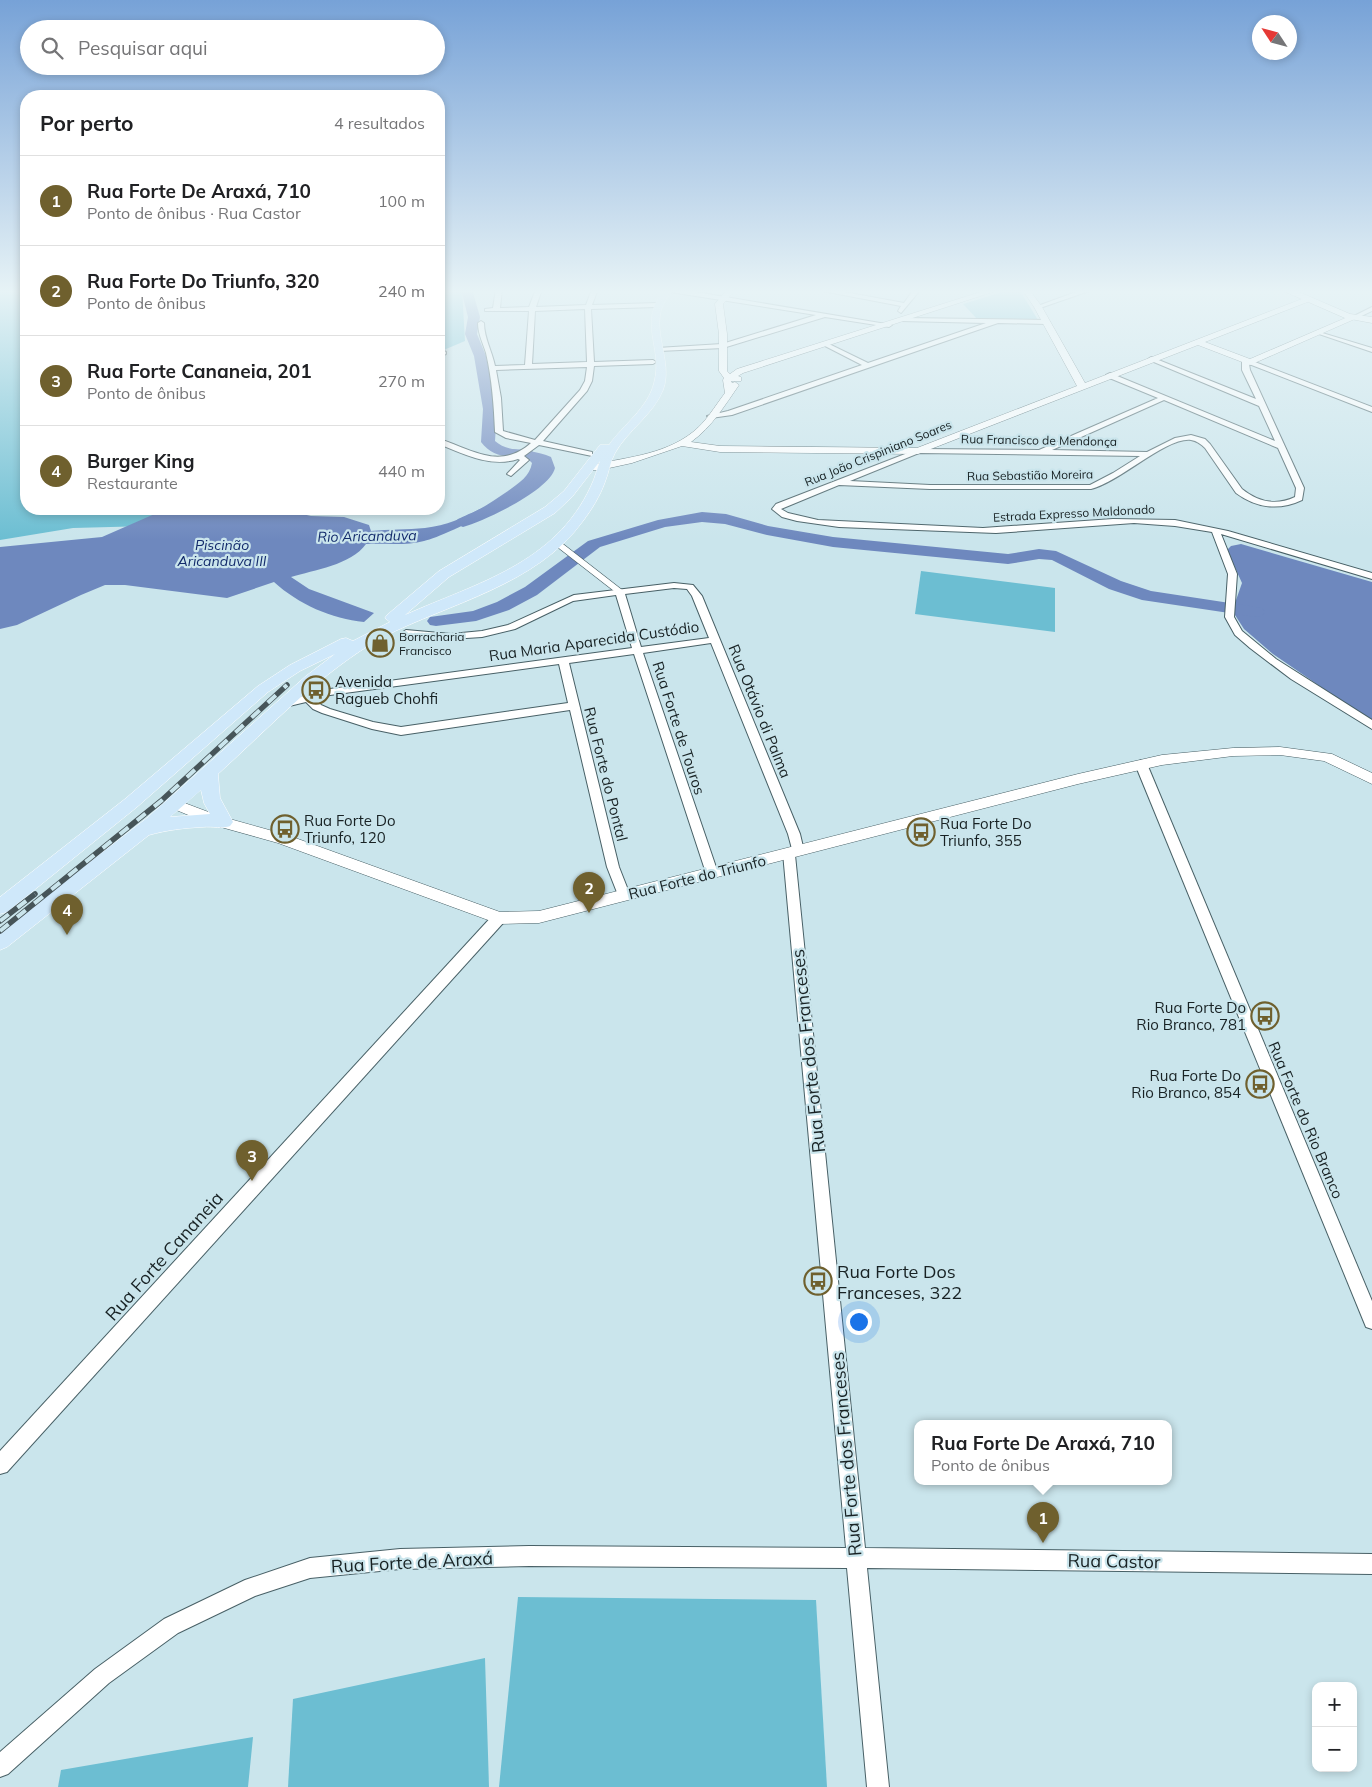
<!DOCTYPE html>
<html lang="pt">
<meta charset="utf-8">
<style>
body{margin:0;font-family:Mulish,sans-serif;background:#f2f2f2;color:#202124}
.controls{position:absolute;right:15px;bottom:15px;display:grid;overflow:hidden;border-radius:10px;box-shadow:0 2px 8px #0003}
.controls button{width:45px;height:45px;display:grid;place-items:center;padding:0;border:0;border-bottom:1px solid #e0e0e0;background:#fff;color:#202124;font:25px sans-serif}
.compass{position:absolute;left:1252px;top:15px;width:45px;height:45px;border-radius:50%;background:#fff;box-shadow:0 2px 8px #0003;rotate:306deg}
.you{position:absolute;left:858px;top:1321px;width:18px;height:18px;margin:-12px;border:4px solid #fff;border-radius:50%;background:#1a73e8;box-shadow:0 0 0 8px #1a73e833}
.badge{display:grid;place-items:center;width:32px;height:32px;border-radius:50%;background:#6f602e;color:#fff;font-size:16px;font-weight:700}
.pin{position:absolute;translate:-50% -41px;filter:drop-shadow(0 1px 2px #0008)}
.pin::after{content:'';position:absolute;top:26px;width:18px;height:15px;background:inherit;clip-path:polygon(0 0,100% 0,50% 100%)}
.popup{position:absolute;left:914px;top:1420px;width:258px;height:65px;box-sizing:border-box;display:grid;place-content:center;border-radius:10px;background:#fff;filter:drop-shadow(0 1px 4px #0005);font-size:16px;white-space:nowrap;color:#757577}
.popup b{font-size:19px;color:#202124}
.popup::after{content:'';position:absolute;left:50%;top:100%;margin-left:-10px;border:10px solid transparent;border-top-color:#fff}
.list{margin:0;padding:0;list-style:none}
h2{display:flex;justify-content:space-between;align-items:center;height:65px;margin:0;padding:0 20px;font-size:21px}
h2 small{font-size:16px;font-weight:400;color:#757577}
.list li{display:grid;grid-template-columns:32px 1fr auto;gap:15px;align-items:center;box-sizing:border-box;height:90px;padding:0 20px;border-top:1px solid #e0e0e0}
.list b{display:block;font-size:19px;white-space:nowrap}
.list p{margin:0;font-size:16px;white-space:nowrap;color:#757577}
.list em{font-size:16px;font-style:normal;color:#757577}
.icon{flex:none;width:28px;height:28px;fill:none;stroke:currentColor;stroke-width:2;stroke-linecap:round;stroke-linejoin:round}
.map{position:relative;flex:none;width:1372px;height:1787px;overflow:hidden}
.search{position:absolute;background:#fff;box-shadow:0 2px 8px #0003;left:20px;top:20px;width:425px;height:55px;display:flex;align-items:center;gap:12px;box-sizing:border-box;padding:0 18px;border-radius:28px;color:#757577;font-size:19px}
.panel{position:absolute;background:#fff;box-shadow:0 2px 8px #0003;left:20px;top:90px;width:425px;height:425px;border-radius:20px}
.map>svg:first-child{display:block}
</style>
<div class="map">
<svg width="1372" height="1787" viewBox="0 0 1372 1787">
<rect width="100%" height="100%" fill="#cae5ec"/>
<g fill="#6cbed2">
<polygon points="0,289 26,289 26,509 207,509 186,525 73,528 0,540"/>
<polygon points="439,289 462,289 465,341 439,352"/>
<polygon points="1012,289 1019,289 1038,320 978,320 963,304"/>
<polygon points="921,571 1055,588 1055,632 915,614"/>
<polygon points="518,1597 816,1600 827,1787 499,1787"/>
<polygon points="485,1658 489,1787 288,1787 293,1699"/>
<polygon points="253,1737 248,1787 58,1787 61,1770"/>
</g>
<g fill="#6e88be">
<path d="M 512,449 L 530,450 L 541,456 C 543,460 544,466 542,471 C 535,491 447,536 424,541 C 406,546 385,543 366,544 C 351,565 314,570 291,577 L 309,589 L 374,613 L 364,622 C 332,619 298,604 274,582 L 227,598 L 125,585 L 105,585 L 81,595 L 17,625 L 0,629 L 0,547 L 102,537 L 166,509 L 281,509 L 311,516 L 344,517 L 369,525 L 371,531 C 389,529 407,530 425,528 C 457,524 482,509 508,491 C 519,483 530,476 532,463 L 524,455 L 508,452 Z"/>
<polygon points="1241,544 1372,582 1372,722 1273,654 1244,629 1235,615 1235,603 1242,583 1227,550 1231,546"/>
</g>
<g fill="none" stroke-linecap="round" stroke-linejoin="round">
<g fill="#6e88be" fill-rule="evenodd">
<path d="M 461,289 L 472,289 L 480,317 L 477,334 L 486,356 L 497,409 L 495,441 C 509,454 534,448 551,457 L 555,468 C 550,490 485,521 463,527 L 458,525 L 455,522 L 458,519 C 477,510 526,491 538,474 C 541,470 540,467 539,462 L 534,460 C 515,456 494,460 481,442 L 483,409 L 474,356 L 465,334 L 468,317 Z"/>
<polygon points="702,512 726,514 768,526 833,537 1008,554 1039,549 1056,551 1121,581 1151,591 1256,607 1262,608 1265,612 1262,616 1256,617 1142,600 1109,589 1052,560 1039,559 1008,564 833,547 767,535 725,524 702,522 665,527 600,547 537,595 509,610 476,621 436,626 430,625 427,621 430,617 473,611 497,602 525,587 588,541 658,520"/>
</g>
<g stroke="#486066" stroke-width="7">
<polyline id="pedestrian" points="557,543 620,592"/>
</g>
<g stroke="#486066" stroke-width="2">
<g id="minor">
<path d="M 496,289 L 502,289 L 500,308 L 529,307 L 536,289 L 542,289 L 536,307 L 586,305 L 592,289 L 598,289 L 592,305 L 657,303 L 660,305 L 657,307 L 591,309 L 594,362 L 653,360 L 656,362 L 653,364 L 594,366 L 592,381 L 587,391 L 543,441 L 592,452 L 592,456 L 539,445 L 524,456 L 529,460 L 511,476 L 507,474 L 520,460 L 518,459 C 491,468 463,454 439,444 L 439,439 C 472,449 499,471 531,443 L 506,438 L 495,432 C 494,406 492,379 486,353 C 483,343 478,334 478,323 L 481,321 L 484,323 C 484,338 492,351 495,366 L 525,365 L 529,311 L 485,311 L 485,309 L 493,308 ZM 585,309 L 587,362 L 532,364 L 535,311 ZM 587,367 L 585,381 L 580,390 L 535,440 L 503,431 L 501,398 L 496,370 Z"/>
<polygon points="667,289 678,289 892,325 889,327 825,317 723,348 659,351 656,349 657,348 722,344 816,315 670,292"/>
<polygon points="812,289 828,289 904,303 914,289 921,289 901,313 898,311 901,306"/>
<polygon points="1084,289 1095,289 1040,308 1035,307"/>
<polygon points="1372,307 1372,311 1355,319 1350,318"/>
<polygon points="903,318 1047,320 1050,322 1047,324 998,323 732,415 711,418 707,416 728,411 862,365 825,346 825,344 829,344 868,363 986,323 901,321 900,320"/>
<polygon points="1319,332 1372,348 1372,352 1319,334"/>
<polygon points="444,351 446,352 446,354 439,357 439,353"/>
<path d="M 1151,357 L 1256,399 L 1242,370 L 1242,360 L 1247,359 L 1372,407 L 1372,412 L 1249,364 L 1250,370 L 1304,488 L 1302,500 C 1279,511 1256,508 1236,493 L 1205,448 C 1201,444 1197,441 1191,440 C 1166,437 1120,482 1091,489 L 930,489 L 839,485 L 781,509 L 788,513 L 818,520 L 983,528 L 1113,519 L 1175,520 L 1228,531 L 1372,573 L 1372,579 L 1221,534 L 1237,574 L 1234,617 L 1242,631 L 1276,659 L 1372,720 L 1372,729 L 1291,679 L 1250,648 L 1235,635 L 1225,617 L 1228,574 L 1212,532 L 1175,526 L 1134,523 L 996,533 L 839,527 L 797,521 L 782,517 L 772,509 L 776,504 L 918,449 L 1039,450 L 1158,398 L 1107,377 L 1106,375 L 1110,373 L 1275,441 L 1259,406 L 1149,360 L 1148,359 ZM 1164,400 L 1278,448 L 1296,488 L 1295,497 C 1276,506 1258,502 1242,489 L 1210,444 L 1205,439 L 1191,435 L 1175,438 L 1147,452 L 1052,450 ZM 919,453 L 1140,456 L 1113,473 L 1090,485 L 930,485 L 850,481 Z"/>
<path d="M 674,583 L 693,585 L 702,596 L 800,834 L 804,851 L 802,854 L 795,855 L 865,1548 L 1372,1554 L 1372,1574 L 867,1568 L 889,1787 L 867,1787 L 847,1568 L 529,1566 L 400,1569 L 310,1578 L 255,1596 L 178,1633 L 109,1683 L 8,1774 L 0,1777 L 0,1752 L 95,1669 L 164,1619 L 245,1580 L 310,1558 L 400,1549 L 529,1546 L 846,1548 L 783,853 L 785,850 L 792,849 L 788,834 L 711,643 L 643,653 L 718,873 L 716,876 L 708,876 L 706,873 L 634,654 L 569,663 L 619,867 L 630,895 L 628,898 L 620,898 L 618,895 L 607,867 L 570,710 L 401,735 L 372,729 L 322,713 L 313,709 L 306,702 L 285,707 L 280,704 L 281,702 L 330,689 L 632,648 L 616,595 L 573,601 L 515,629 L 482,637 L 435,640 L 406,636 L 401,633 L 406,630 L 451,634 L 482,631 L 508,625 L 574,595 ZM 674,588 L 687,589 L 692,596 L 709,638 L 641,647 L 625,594 ZM 559,664 L 568,703 L 401,727 L 373,722 L 330,709 L 321,705 L 316,699 L 330,695 Z"/>
<polygon points="1141,760 1147,764 1372,1301 1372,1329 1366,1327 1135,764"/>
<polygon points="499,913 504,914 505,918 504,922 7,1472 0,1474 0,1451 494,914"/>
</g>
</g>
<g stroke="#486066" stroke-width="1">
<g id="tertiary">
<path d="M 728,289 L 736,289 L 723,304 L 727,334 L 727,371 L 730,374 L 737,369 L 990,289 L 1002,289 L 743,373 L 738,376 L 741,377 L 741,381 L 731,381 L 732,383 L 735,382 L 739,385 C 725,405 712,427 691,442 L 720,446 L 917,448 L 1077,386 L 1034,307 L 1022,289 L 1029,289 L 1042,307 L 1085,383 L 1307,297 L 1311,299 L 1310,301 L 1205,342 L 1250,359 L 1350,316 L 1357,318 L 1250,365 L 1198,345 L 918,454 L 720,452 L 682,446 L 632,463 L 600,470 L 586,470 L 586,466 C 621,458 663,456 693,432 C 706,422 715,406 725,393 L 723,380 L 724,378 L 719,371 L 719,334 L 715,304 Z"/>
<polygon points="1280,747 1332,754 1372,773 1372,784 1324,761 1280,755 1233,756 1162,765 1078,784 539,923 499,924 278,843 210,824 169,807 167,804 169,801 174,799 219,816 287,835 500,912 539,911 1078,774 1162,755 1233,748"/>
</g>
</g>
<g stroke="#486066" stroke-width="1">
<polygon id="secondary" points="1279,289 1292,289 1350,314 1372,317 1372,323 1345,318"/>
</g>
<g stroke="#fff" stroke-width="1">
<path id="primary" d="M 665,289 L 674,289 C 671,293 667,297 665,301 C 649,329 674,361 663,390 C 653,415 628,430 615,453 C 610,462 609,472 605,482 C 600,496 592,509 583,521 C 537,585 450,603 383,637 C 321,672 271,726 218,774 L 220,798 L 233,822 L 230,826 C 222,829 213,826 203,827 C 184,828 167,830 149,835 L 7,947 L 0,950 L 0,931 L 147,818 L 306,676 L 335,654 L 300,671 L 268,692 L 137,807 L 7,912 L 0,914 L 0,897 L 125,799 L 258,686 L 290,665 L 341,639 L 346,638 L 353,641 L 390,622 L 385,618 L 387,615 L 439,571 L 545,507 L 564,491 L 600,445 L 609,445 C 623,425 648,408 654,383 C 664,347 636,323 665,289 ZM 600,461 C 597,469 595,478 591,486 C 555,564 477,583 405,615 L 449,577 L 555,513 L 572,497 ZM 201,790 L 204,803 L 210,814 L 170,817 Z"/>
</g>
<use href="#pedestrian" stroke="#fff" stroke-width="6"/>
<use href="#minor" fill="#fff" fill-rule="evenodd"/>
<use href="#tertiary" fill="#fff" fill-rule="evenodd"/>
<use href="#secondary" fill="#fff" fill-rule="evenodd"/>
<use href="#primary" fill="#cfe8fa" fill-rule="evenodd"/>
<g stroke="#475559" stroke-width="5.5">
<g id="rail">
<polyline points="0,921 35,894"/>
<polyline points="0,931 161,801 287,685"/>
</g>
</g>
<use href="#rail" stroke="#cae5ec" stroke-width="4" stroke-dasharray="11" stroke-linecap="butt"/>
</g>
<linearGradient id="sky" x2="0" y2="1"><stop stop-color="#77a2d7"/><stop offset="0.54" stop-color="#e7f3f6"/><stop offset="1" stop-color="#e7f3f6" stop-opacity="0"/></linearGradient>
<rect width="1372" height="540" fill="url(#sky)"/>
<defs>
<g id="shop-ring" transform="scale(1.4375)"><circle r="9.5" fill="#cae5ec" stroke="#6f602e" stroke-width="1.5"/><path d="M-5-2.5h2.3a2.7 3.5 0 0 1 5.4 0H5L5.5 6h-11ZM-1.5-2.5h3a1.5 2.3 0 0 0-3 0Z" fill="#6f602e"/></g>
<g id="bus-ring" transform="scale(1.4375)"><circle r="9.5" fill="#cae5ec" stroke="#6f602e" stroke-width="1.5"/><path d="M-5-6H5V4H4V6H2V4H-2V6H-4V4H-5ZM-3.5-4V0h7V-4ZM-3.5 1.2v1.5H-2V1.2ZM2 1.2v1.5H3.5V1.2Z" fill="#6f602e"/></g>
</defs>
<g fill-rule="evenodd">
<use href="#shop-ring" x="380" y="643"/>
<use href="#bus-ring" x="316" y="690"/>
<use href="#bus-ring" x="285" y="829"/>
<use href="#bus-ring" x="921" y="832"/>
<use href="#bus-ring" x="1265" y="1016"/>
<use href="#bus-ring" x="1260" y="1084"/>
<use href="#bus-ring" x="818" y="1281"/>
</g>
<g text-anchor="middle" dominant-baseline="central" stroke-width="4.5" stroke-linejoin="round" paint-order="stroke">
<g font-size="12" fill="#182224" stroke="#cae5ec">
<text transform="translate(1039 440) rotate(1)">Rua Francisco de Mendonça</text>
<text transform="translate(878 453) rotate(-22)">Rua João Crispiniano Soares</text>
<text transform="translate(1030 475) rotate(-1)">Rua Sebastião Moreira</text>
<text transform="translate(1074 513) rotate(-3)">Estrada Expresso Maldonado</text>
</g>
<g font-size="12" fill="#182224" stroke="#cae5ec" text-anchor="start">
<text x="399" y="636">Borracharia<tspan x="399" dy="14">Francisco</tspan></text>
</g>
<g font-size="14" font-style="italic" fill="#122a6b" stroke="#cae5ec">
<text transform="translate(367 536) rotate(-1)">Rio Aricanduva</text>
<text x="222" y="545">Piscinão<tspan x="222" dy="16">Aricanduva III</tspan></text>
</g>
<g font-size="15" fill="#182224" stroke="#cae5ec">
<text transform="translate(594 641) rotate(-8)">Rua Maria Aparecida Custódio</text>
<text transform="translate(760 711) rotate(68)">Rua Otávio di Palma</text>
<text transform="translate(679 728) rotate(72)">Rua Forte de Touros</text>
<text transform="translate(606 774) rotate(76)">Rua Forte do Pontal</text>
<text transform="translate(697 877) rotate(-14)">Rua Forte do Triunfo</text>
<text transform="translate(1306 1120) rotate(67)">Rua Forte do Rio Branco</text>
</g>
<g font-size="15" fill="#182224" stroke="#cae5ec" text-anchor="start">
<text x="335" y="681">Avenida<tspan x="335" dy="17">Ragueb Chohfi</tspan></text>
<text x="304" y="820">Rua Forte Do<tspan x="304" dy="17">Triunfo, 120</tspan></text>
<text x="940" y="823">Rua Forte Do<tspan x="940" dy="17">Triunfo, 355</tspan></text>
<text x="1246" y="1007" text-anchor="end">Rua Forte Do<tspan x="1246" dy="17">Rio Branco, 781</tspan></text>
<text x="1241" y="1075" text-anchor="end">Rua Forte Do<tspan x="1241" dy="17">Rio Branco, 854</tspan></text>
</g>
<g font-size="18" fill="#182224" stroke="#cae5ec">
<text transform="translate(808 1051) rotate(-96)">Rua Forte dos Franceses</text>
<text transform="translate(164 1256) rotate(-48)">Rua Forte Cananeia</text>
<text transform="translate(846 1454) rotate(-95)">Rua Forte dos Franceses</text>
<text transform="translate(1114 1561) rotate(1)">Rua Castor</text>
<text transform="translate(412 1562) rotate(-3)">Rua Forte de Araxá</text>
</g>
<g font-size="18" fill="#182224" stroke="#cae5ec" text-anchor="start">
<text x="837" y="1271">Rua Forte Dos<tspan x="837" dy="21">Franceses, 322</tspan></text>
</g>
</g>
</svg>
<div class="controls">
<button>+</button>
<button>−</button>
</div>
<svg class="compass" viewBox="-18 -18 36 36"><path d="M0-13l5 13h-10z" fill="#e53935"/><path d="M0 13l5-13h-10z" fill="#757577"/></svg>
<div class="you"></div>
<div class="pin badge" style="left:1043px;top:1543px">1</div>
<div class="popup"><b>Rua Forte De Araxá, 710</b>Ponto de ônibus</div>
<div class="pin badge" style="left:589px;top:913px">2</div>
<div class="pin badge" style="left:252px;top:1181px">3</div>
<div class="pin badge" style="left:67px;top:935px">4</div>
<div class="search"><svg class="icon" aria-label="search" viewBox="0 0 24 24"><circle cx="10" cy="10" r="6"/><path d="M15 15l6 6"/></svg>Pesquisar aqui</div>
<section class="panel">
<h2>Por perto<small>4 resultados</small></h2>
<ul class="list">
<li><span class="badge">1</span><div><b>Rua Forte De Araxá, 710</b><p>Ponto de ônibus · Rua Castor</p></div><em>100 m</em></li>
<li><span class="badge">2</span><div><b>Rua Forte Do Triunfo, 320</b><p>Ponto de ônibus</p></div><em>240 m</em></li>
<li><span class="badge">3</span><div><b>Rua Forte Cananeia, 201</b><p>Ponto de ônibus</p></div><em>270 m</em></li>
<li><span class="badge">4</span><div><b>Burger King</b><p>Restaurante</p></div><em>440 m</em></li>
</ul>
</section>
</div>
